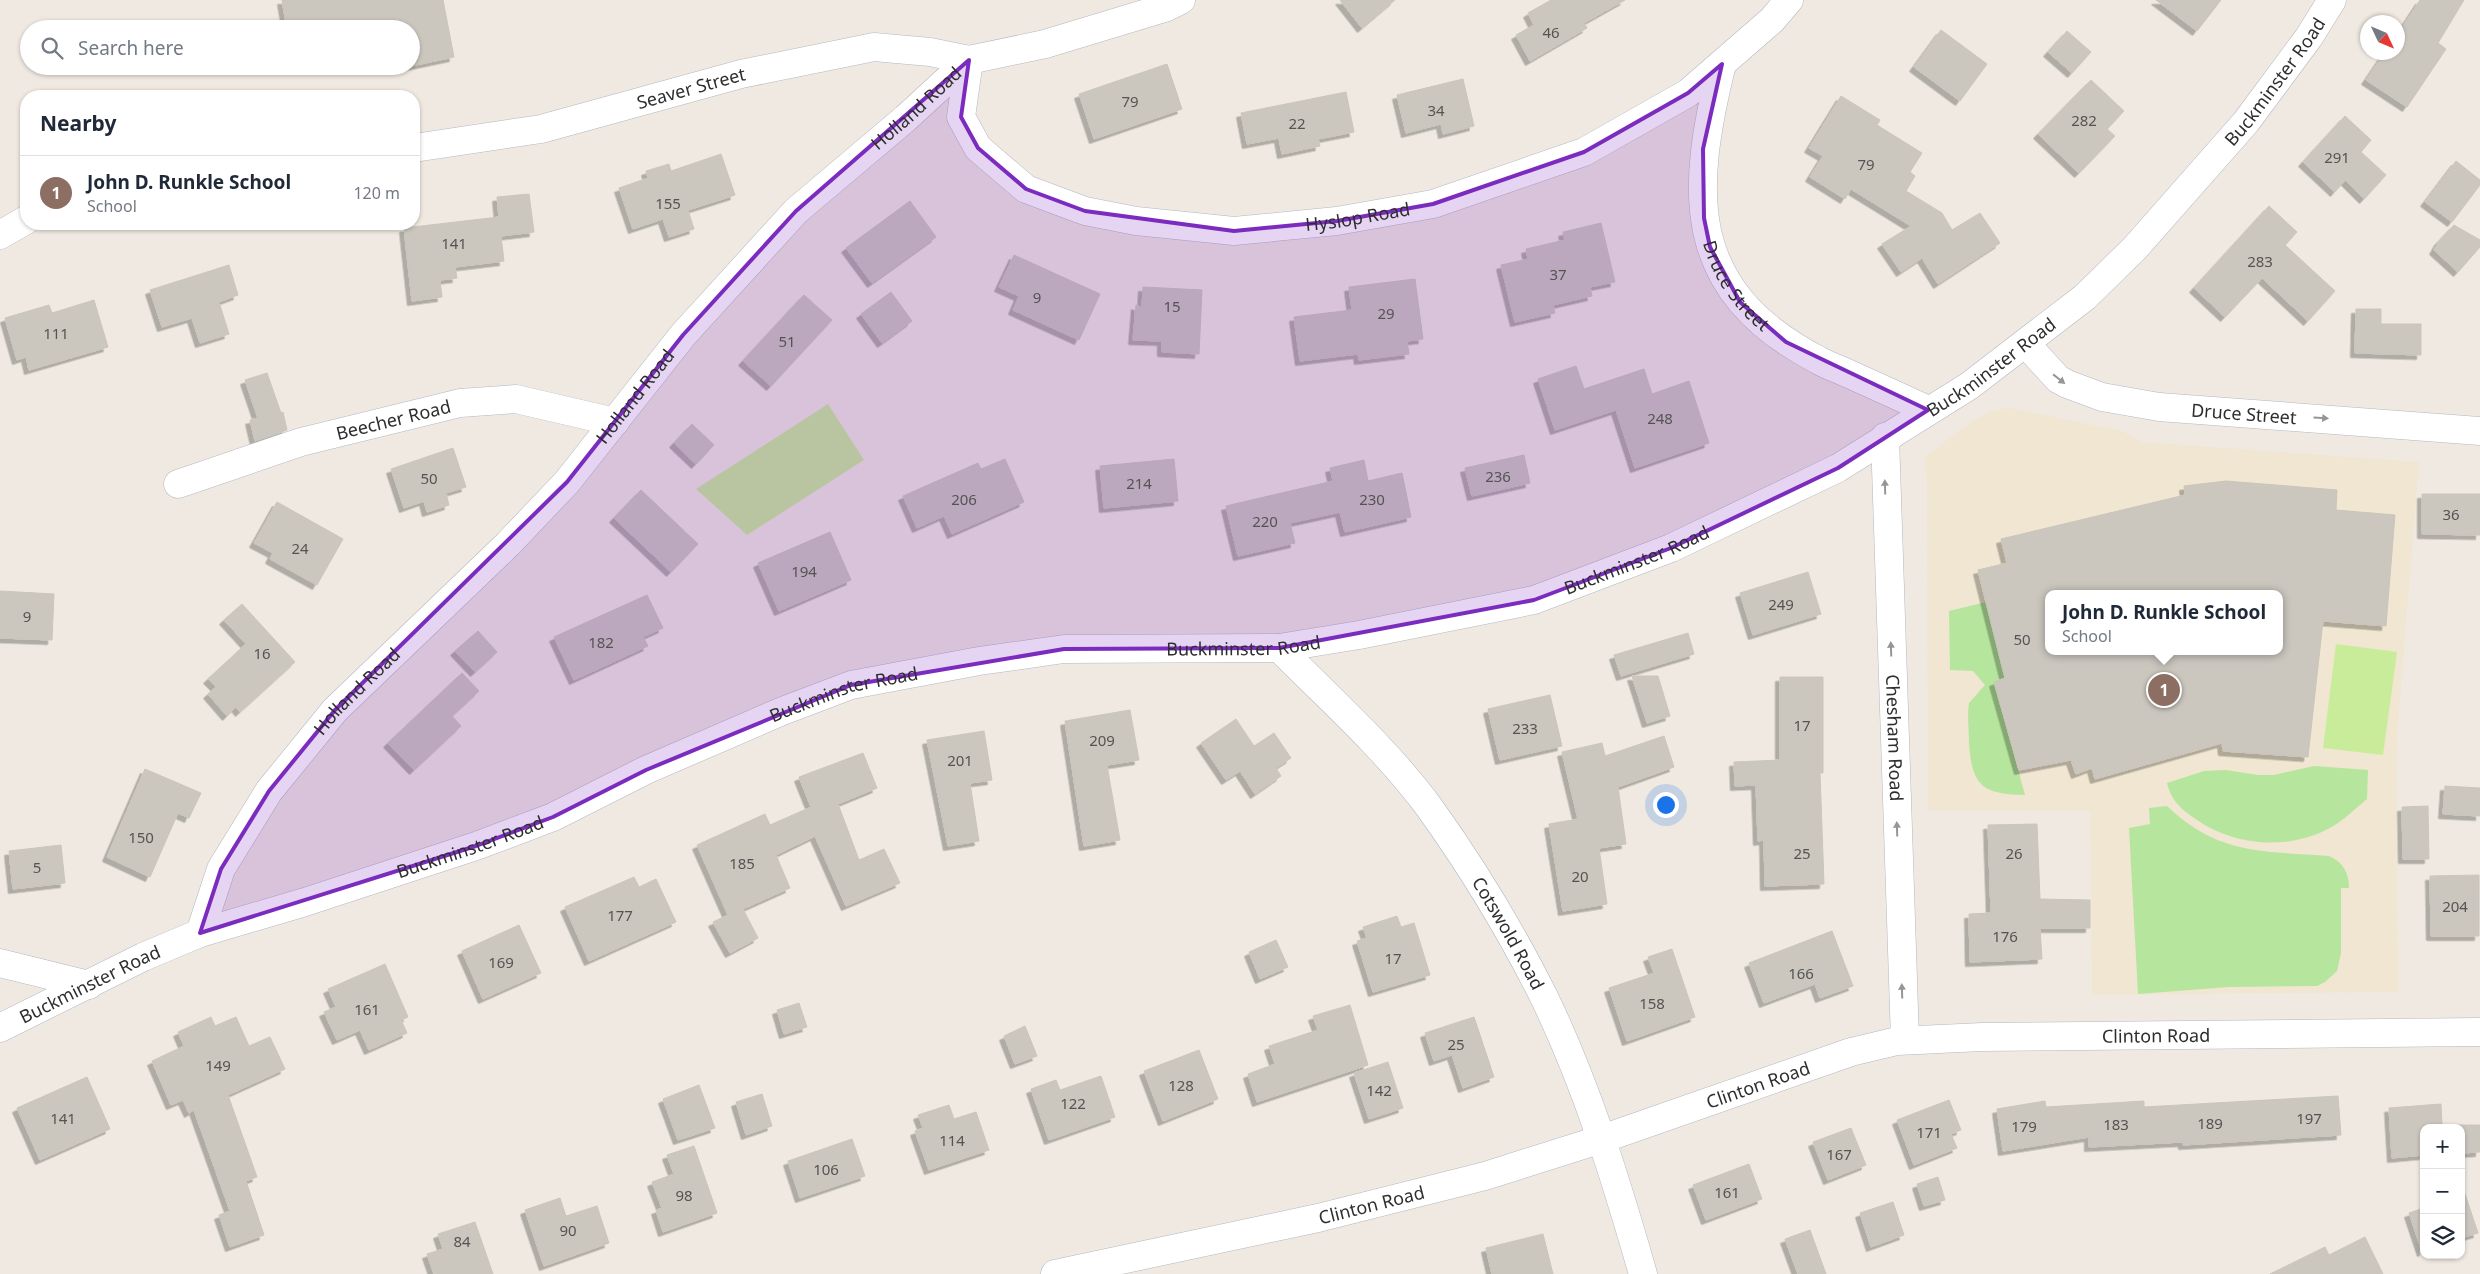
<!DOCTYPE html>
<meta charset="utf-8">
<style>
body{margin:0;font-family:"Noto Sans",sans-serif;background:#f6f6f7;color:#1f2937}
.controls{position:absolute;right:15px;bottom:15px;display:grid;overflow:hidden;border-radius:10px;box-shadow:0 1px 4px #0004}
.controls button{width:45px;height:45px;display:grid;place-items:center;padding:0;border:0;border-bottom:1px solid #e0e1e3;background:#fff;color:#1f2937;font:25px sans-serif}
.compass{position:absolute;left:2360px;top:15px;width:45px;height:45px;border-radius:50%;background:#fff;box-shadow:0 1px 4px #0004;rotate:134deg}
.you{position:absolute;left:1665px;top:804px;width:18px;height:18px;margin:-12px;border:4px solid #fff;border-radius:50%;background:#1a73e8;box-shadow:0 0 0 8px #1a73e833}
.badge{display:grid;place-items:center;width:32px;height:32px;border-radius:50%;background:#0f766e;color:#fff;font-size:16px;font-weight:700}
.pin{position:absolute;translate:-50% -50%;border:2px solid #fff;box-shadow:0 1px 5px #0006}
.popup{position:absolute;left:2045px;top:590px;width:238px;height:65px;box-sizing:border-box;display:grid;place-content:center;border-radius:10px;background:#fff;filter:drop-shadow(0 1px 4px #0005);font-size:16px;white-space:nowrap;color:#747a83}
.popup b{font-size:19px;color:#1f2937}
.popup::after{content:'';position:absolute;left:50%;top:100%;margin-left:-10px;border:10px solid transparent;border-top-color:#fff}
.list{margin:0;padding:0;list-style:none}
h2{display:flex;justify-content:space-between;align-items:center;height:65px;margin:0;padding:0 20px;font-size:21px}
h2 small{font-size:16px;font-weight:400;color:#747a83}
.list li{display:grid;grid-template-columns:32px 1fr auto;gap:15px;align-items:center;box-sizing:border-box;height:75px;padding:0 20px;border-top:1px solid #e0e1e3}
.list b{display:block;font-size:19px;white-space:nowrap}
.list p{margin:0;font-size:16px;white-space:nowrap;color:#747a83}
.list em{font-size:16px;font-style:normal;color:#747a83}
.icon{flex:none;width:28px;height:28px;fill:none;stroke:currentColor;stroke-width:2;stroke-linecap:round;stroke-linejoin:round}
.map{position:relative;flex:none;width:2480px;height:1274px;overflow:hidden}
.search{position:absolute;background:#fff;box-shadow:0 1px 4px #0004;left:20px;top:20px;width:400px;height:55px;display:flex;align-items:center;gap:12px;box-sizing:border-box;padding:0 18px;border-radius:28px;color:#747a83;font-size:19px}
.panel{position:absolute;background:#fff;box-shadow:0 1px 4px #0004;left:20px;top:90px;width:400px;height:140px;border-radius:20px}
.map>svg:first-child{display:block}
</style>
<div class="map">
<svg width="2480" height="1274" viewBox="0 0 2480 1274">
<defs>
<filter id="shadow"><feDropShadow dx="-4.5" dy="4.5" stdDeviation="0" flood-color="#0004"/></filter>
</defs>
<rect width="100%" height="100%" fill="#efe9e1"/>
<path fill="#f0e6d1" fill-rule="evenodd" d="M 2009,408 L 2122,431 L 2142,442 L 2419,462 L 2397,736 L 2398,992 L 2092,995 L 2090,811 L 1928,810 L 1927,482 L 1925,457 L 1971,422 L 1992,411 ZM 2049,594 L 2279,594 L 2279,651 L 2049,651 Z"/>
<g fill="#b6e59e">
<path d="M 1986,602 L 2005,678 L 1994,682 L 2025,795 C 1982,794 1972,786 1969,743 C 1969,729 1967,716 1969,703 L 1985,685 L 1973,671 L 1950,670 L 1949,611 Z"/>
<path d="M 2314,766 L 2368,770 L 2367,799 C 2357,807 2348,816 2338,823 C 2296,851 2237,848 2197,820 C 2182,810 2171,801 2167,783 L 2204,771 L 2226,770 L 2258,775 L 2274,775 Z"/>
<path d="M 2167,806 C 2218,855 2262,851 2329,856 C 2343,862 2349,873 2349,888 L 2341,888 L 2341,953 L 2337,971 L 2325,982 L 2317,986 L 2229,987 L 2138,994 L 2129,828 L 2150,824 L 2149,808 Z"/>
</g>
<g fill="#c9ec9a">
<polygon points="828,404 864,460 747,535 696,489"/>
<polygon points="2336,644 2397,652 2383,755 2323,748"/>
</g>
<g fill="#cbc7bf" stroke="#cbc5ba" fill-rule="evenodd" filter="url(#shadow)">
<polygon points="282,0 443,0 454,57 411,66 411,29 287,29"/>
<polygon points="1340,0 1395,0 1362,28"/>
<polygon points="1551,0 1625,0 1584,23 1587,28 1530,61 1516,35 1534,25 1528,13"/>
<polygon points="2156,0 2221,0 2197,31"/>
<polygon points="2420,0 2464,0 2438,43 2446,49 2407,107 2366,80 2385,52 2398,52 2398,34"/>
<polygon points="1941,30 1987,64 1960,101 1914,67"/>
<polygon points="2067,31 2091,52 2072,73 2048,52"/>
<polygon points="1167,64 1182,109 1094,139 1079,94"/>
<polygon points="1463,79 1474,126 1443,134 1441,124 1406,133 1397,95"/>
<polygon points="2091,80 2124,111 2107,129 2115,136 2079,173 2038,134"/>
<polygon points="1346,92 1354,132 1318,139 1320,146 1282,154 1279,138 1247,144 1241,113"/>
<polygon points="1841,96 1880,120 1877,125 1922,153 1910,172 1915,176 1906,191 1942,213 1952,230 1980,213 2000,243 1938,284 1922,258 1901,272 1882,244 1911,226 1851,189 1845,199 1810,177 1823,156 1809,148"/>
<polygon points="2345,116 2371,140 2361,152 2386,175 2364,199 2345,180 2335,192 2303,162"/>
<polygon points="721,154 735,195 688,210 694,229 669,237 663,219 633,229 619,188 648,178 646,171 669,164 671,171"/>
<polygon points="2456,161 2480,180 2480,185 2452,222 2425,202"/>
<polygon points="529,194 534,232 501,236 504,261 455,267 457,278 440,280 442,297 412,301 404,228 499,217 497,197"/>
<polygon points="910,201 936,237 872,283 846,248"/>
<polygon points="2269,206 2297,232 2285,245 2335,291 2308,321 2262,278 2225,317 2194,288"/>
<polygon points="1601,223 1615,282 1590,287 1592,296 1553,305 1555,313 1515,322 1501,265 1528,259 1526,249 1565,240 1563,232"/>
<polygon points="2454,225 2480,240 2480,247 2458,272 2434,250 2439,241"/>
<polygon points="1014,255 1100,294 1079,340 1013,310 1019,296 999,287"/>
<polygon points="229,265 238,295 219,302 229,334 200,343 192,318 162,327 150,290"/>
<polygon points="1415,279 1423,339 1407,341 1409,354 1359,360 1358,354 1300,361 1294,317 1352,310 1349,287"/>
<polygon points="1143,287 1202,290 1199,354 1162,352 1162,341 1133,340 1136,305 1142,308"/>
<polygon points="891,292 912,321 882,343 861,314"/>
<polygon points="804,295 832,320 771,386 743,361"/>
<polygon points="94,300 108,347 29,370 26,357 17,360 5,318 49,305 52,313"/>
<polygon points="2356,309 2381,309 2381,324 2421,324 2421,355 2355,353"/>
<polygon points="1576,366 1584,389 1644,369 1652,394 1689,381 1709,443 1635,468 1616,410 1555,430 1538,379"/>
<polygon points="267,373 281,413 283,412 287,430 255,441 250,420 258,418 245,380"/>
<polygon points="692,424 714,445 696,464 674,443"/>
<polygon points="453,448 466,487 446,493 449,505 427,512 424,501 404,508 391,469"/>
<polygon points="1524,455 1530,483 1472,496 1465,468"/>
<polygon points="1005,459 1024,502 952,534 944,516 917,528 903,496 978,463 981,469"/>
<polygon points="1174,459 1178,501 1104,508 1100,466"/>
<polygon points="1364,460 1368,481 1402,473 1411,517 1345,532 1340,512 1290,523 1295,543 1238,556 1226,506 1333,481 1330,468"/>
<path d="M 2226,481 L 2337,490 L 2336,510 L 2395,515 L 2386,626 L 2323,621 L 2308,757 L 2223,751 L 2222,743 L 2095,779 L 2092,768 L 2076,774 L 2071,760 L 2019,770 L 1994,682 L 2005,678 L 1978,570 L 2007,563 L 2001,539 L 2185,495 L 2184,486 ZM 2049,594 L 2279,594 L 2279,651 L 2049,651 Z"/>
<polygon points="641,490 698,544 671,572 614,518"/>
<polygon points="2422,494 2480,494 2480,535 2422,534"/>
<polygon points="277,502 343,539 317,585 270,559 273,553 254,543"/>
<polygon points="830,532 851,580 779,611 758,563"/>
<polygon points="1808,572 1821,614 1753,635 1740,593"/>
<polygon points="0,591 54,594 52,640 0,638"/>
<polygon points="647,595 663,628 643,637 648,646 574,680 554,637"/>
<polygon points="242,604 295,662 240,712 236,707 227,716 208,694 216,687 208,679 246,644 224,620"/>
<polygon points="478,631 497,652 475,672 455,651"/>
<polygon points="1688,633 1694,654 1621,676 1614,655"/>
<polygon points="462,673 479,691 452,716 461,726 414,770 388,743"/>
<polygon points="1632,676 1658,676 1670,716 1647,723"/>
<polygon points="1780,677 1823,677 1823,773 1820,773 1824,884 1765,886 1764,840 1758,841 1756,785 1735,786 1734,762 1780,760"/>
<polygon points="1550,695 1562,746 1500,760 1488,709"/>
<polygon points="1130,710 1139,760 1107,765 1120,840 1084,846 1065,721"/>
<polygon points="1236,719 1254,746 1274,733 1291,758 1276,768 1281,776 1255,794 1240,771 1226,780 1201,743"/>
<polygon points="984,731 992,780 970,783 979,841 948,846 927,740"/>
<polygon points="1664,736 1674,767 1618,787 1626,844 1599,848 1607,904 1563,911 1549,824 1578,819 1562,752 1602,743 1605,756"/>
<polygon points="863,753 877,788 838,804 859,860 884,849 900,883 846,906 815,836 776,855 790,888 743,909 758,938 730,953 713,922 728,915 697,845 765,814 770,825 811,807 799,777"/>
<polygon points="145,769 201,793 189,818 178,813 150,877 107,857"/>
<polygon points="2445,786 2480,788 2480,816 2443,814"/>
<polygon points="2428,806 2429,859 2403,859 2402,807"/>
<polygon points="2037,824 2040,899 2090,900 2090,928 2040,928 2042,959 1970,962 1969,914 1991,913 1988,825"/>
<polygon points="61,845 65,883 13,889 9,851"/>
<polygon points="2479,875 2479,936 2431,936 2430,876"/>
<polygon points="634,877 639,887 656,879 676,922 589,961 565,907"/>
<polygon points="1397,916 1401,927 1414,923 1430,975 1373,992 1357,941 1367,938 1363,927"/>
<polygon points="519,925 541,973 483,999 462,951"/>
<polygon points="1832,931 1853,986 1820,998 1815,984 1764,1003 1749,963"/>
<polygon points="1276,940 1288,967 1260,979 1249,952"/>
<polygon points="1672,949 1695,1017 1627,1041 1609,988 1654,973 1648,957"/>
<polygon points="385,964 408,1017 401,1020 407,1033 369,1050 360,1030 337,1040 324,1012 336,1007 328,989"/>
<polygon points="799,1003 807,1027 784,1034 777,1010"/>
<polygon points="1350,1005 1368,1065 1257,1102 1248,1074 1275,1064 1269,1046 1318,1030 1313,1016"/>
<polygon points="211,1017 215,1026 236,1017 249,1046 270,1037 285,1069 228,1095 257,1177 246,1181 264,1235 230,1247 219,1215 230,1211 194,1110 189,1113 183,1100 171,1105 152,1061 184,1046 178,1032"/>
<polygon points="1474,1017 1494,1077 1463,1088 1452,1055 1434,1061 1425,1033"/>
<polygon points="1025,1026 1037,1056 1015,1064 1004,1036"/>
<polygon points="1199,1050 1218,1099 1163,1121 1144,1071"/>
<polygon points="1388,1062 1403,1108 1369,1119 1354,1073"/>
<polygon points="1101,1076 1115,1117 1049,1140 1031,1089 1056,1080 1060,1090"/>
<polygon points="87,1077 110,1129 40,1160 17,1108"/>
<polygon points="699,1085 715,1128 678,1140 663,1099"/>
<polygon points="762,1094 772,1126 746,1135 736,1102"/>
<polygon points="2338,1096 2341,1135 2183,1145 2183,1142 2089,1147 2089,1137 2003,1151 1997,1109 2045,1101 2046,1107 2144,1101 2144,1107"/>
<polygon points="1949,1100 1961,1130 1951,1134 1957,1148 1914,1165 1897,1120"/>
<polygon points="2441,1104 2442,1125 2480,1125 2480,1152 2461,1153 2461,1128 2424,1128 2424,1155 2392,1158 2389,1108"/>
<polygon points="949,1105 954,1119 976,1112 989,1150 929,1170 915,1131 923,1128 918,1115"/>
<polygon points="1851,1128 1866,1165 1828,1180 1813,1142"/>
<polygon points="852,1139 865,1176 800,1198 788,1161"/>
<polygon points="694,1146 717,1213 663,1232 656,1210 662,1208 652,1182 674,1174 667,1155"/>
<polygon points="1749,1164 1762,1199 1706,1220 1693,1185"/>
<polygon points="1938,1177 1945,1200 1924,1206 1917,1184"/>
<polygon points="2465,1194 2478,1233 2461,1238 2461,1195"/>
<polygon points="560,1198 566,1216 597,1206 609,1243 544,1266 525,1210"/>
<polygon points="1893,1202 1904,1235 1871,1247 1860,1213"/>
<polygon points="2424,1208 2424,1251 2422,1252 2409,1213"/>
<polygon points="475,1222 493,1274 434,1274 427,1254 443,1249 438,1234"/>
<polygon points="1810,1230 1826,1274 1798,1274 1785,1239"/>
<polygon points="1543,1234 1553,1274 1492,1274 1486,1248"/>
<polygon points="2365,1237 2383,1274 2270,1274 2325,1247 2329,1255"/>
</g>
<g fill="none" stroke-linecap="round" stroke-linejoin="round">
<g stroke="#b4b7c1" stroke-width="29">
<g id="minor">
<path id="s1" d="M 969,60 L 961,117 L 978,148 L 1026,189 L 1085,211 L 1136,221 L 1234,231 L 1337,221 L 1433,204 L 1584,152 L 1688,93 L 1772,20 L 1789,0"/>
<path id="s2" d="M 1722,64 C 1690,193 1684,290 1818,360 C 1828,366 1839,369 1849,374 C 1876,386 1902,398 1928,410"/>
<path id="s3" d="M 414,148 L 541,129 L 741,74 L 874,47 L 930,52 L 969,60"/>
<polyline points="0,235 26,220"/>
<path id="s4" d="M 2026,344 L 2058,379 L 2067,384 L 2102,397 L 2159,407 L 2480,431"/>
<path id="s5" d="M 1885,437 L 1905,1040"/>
<path id="s6" d="M 178,484 L 301,442 L 460,403 L 516,399 L 615,422"/>
<path id="s7" d="M 1279,648 C 1330,699 1386,749 1429,807 C 1472,867 1511,931 1544,997 C 1587,1086 1616,1180 1643,1274"/>
<path id="s8" d="M 200,933 L 221,869 L 269,791 L 335,710 L 508,544 L 567,482 L 683,335 L 796,211 L 906,118 L 969,60 L 1045,44 L 1167,7 L 1181,0"/>
<polyline points="0,963 89,985"/>
</g>
</g>
<g stroke="#b4b7c1" stroke-width="29">
<g id="tertiary">
<path id="s9" d="M 0,1028 L 143,957 L 200,933 L 305,902 L 476,846 L 553,817 L 646,770 L 780,712 L 851,685 L 979,661 L 1064,649 L 1279,648 L 1359,635 L 1534,600 L 1671,548 L 1838,468 L 1969,386 L 2085,297 L 2135,248 L 2246,122 L 2309,37 L 2332,0"/>
<path id="s10" d="M 1055,1274 L 1318,1218 L 1485,1176 L 1602,1139 L 1851,1052 L 1897,1041 L 1982,1037 L 2480,1032"/>
</g>
</g>
<use href="#minor" stroke="#fff" stroke-width="28"/>
<use href="#tertiary" stroke="#fff" stroke-width="28"/>
</g>
<defs><path id="oneway-solid" d="M-6-.8H1V-3.2L6.5 0L1 3.2V.8H-6Z" transform="scale(1.25)"/></defs>
<g fill="#969696">
<use href="#oneway-solid" transform="translate(2059 379) rotate(38)"/>
<use href="#oneway-solid" transform="translate(2321 418) rotate(4)"/>
<use href="#oneway-solid" transform="translate(1885 487) rotate(-92)"/>
<use href="#oneway-solid" transform="translate(1891 649) rotate(-92)"/>
<use href="#oneway-solid" transform="translate(1897 829) rotate(-92)"/>
<use href="#oneway-solid" transform="translate(1902 991) rotate(-92)"/>
</g>
<path fill="#7b2cbf" fill-opacity="0.2" stroke="#7b2cbf" stroke-width="4" stroke-linejoin="round" d="M 969,60 L 961,117 L 978,148 L 1026,189 L 1085,211 L 1234,231 L 1337,221 L 1433,204 L 1584,152 L 1688,93 L 1722,64 L 1703,149 L 1704,218 L 1710,247 L 1740,302 L 1786,342 L 1928,410 L 1838,468 L 1671,548 L 1534,600 L 1279,648 L 1064,649 L 851,685 L 646,770 L 553,817 L 476,846 L 200,933 L 221,869 L 269,791 L 335,710 L 567,482 L 683,335 L 796,211 Z"/>
<g text-anchor="middle" dominant-baseline="central" stroke-width="4" stroke-linejoin="round" paint-order="stroke">
<g font-size="15" fill="#555452">
<text x="1551" y="32">46</text>
<text x="1130" y="101">79</text>
<text x="1436" y="110">34</text>
<text x="2084" y="120">282</text>
<text x="1297" y="123">22</text>
<text x="2337" y="157">291</text>
<text x="1866" y="164">79</text>
<text x="668" y="203">155</text>
<text x="454" y="243">141</text>
<text x="2260" y="261">283</text>
<text x="1558" y="274">37</text>
<text x="1037" y="297">9</text>
<text x="1172" y="306">15</text>
<text x="1386" y="313">29</text>
<text x="56" y="333">111</text>
<text x="787" y="341">51</text>
<text x="1660" y="418">248</text>
<text x="1498" y="476">236</text>
<text x="429" y="478">50</text>
<text x="1139" y="483">214</text>
<text x="964" y="499">206</text>
<text x="1372" y="499">230</text>
<text x="2451" y="514">36</text>
<text x="1265" y="521">220</text>
<text x="300" y="548">24</text>
<text x="804" y="571">194</text>
<text x="1781" y="604">249</text>
<text x="27" y="616">9</text>
<text x="2022" y="639">50</text>
<text x="601" y="642">182</text>
<text x="262" y="653">16</text>
<text x="1802" y="725">17</text>
<text x="1525" y="728">233</text>
<text x="1102" y="740">209</text>
<text x="960" y="760">201</text>
<text x="141" y="837">150</text>
<text x="1802" y="853">25</text>
<text x="2014" y="853">26</text>
<text x="742" y="863">185</text>
<text x="37" y="867">5</text>
<text x="1580" y="876">20</text>
<text x="2455" y="906">204</text>
<text x="620" y="915">177</text>
<text x="2005" y="936">176</text>
<text x="1393" y="958">17</text>
<text x="501" y="962">169</text>
<text x="1801" y="973">166</text>
<text x="1652" y="1003">158</text>
<text x="367" y="1009">161</text>
<text x="1456" y="1044">25</text>
<text x="218" y="1065">149</text>
<text x="1181" y="1085">128</text>
<text x="1379" y="1090">142</text>
<text x="1073" y="1103">122</text>
<text x="63" y="1118">141</text>
<text x="2309" y="1118">197</text>
<text x="2210" y="1123">189</text>
<text x="2116" y="1124">183</text>
<text x="2024" y="1126">179</text>
<text x="1929" y="1132">171</text>
<text x="952" y="1140">114</text>
<text x="1839" y="1154">167</text>
<text x="826" y="1169">106</text>
<text x="1727" y="1192">161</text>
<text x="684" y="1195">98</text>
<text x="568" y="1230">90</text>
<text x="462" y="1241">84</text>
</g>
<g font-size="18" fill="#2e2e2e" stroke="#fff">
<text stroke="none"><textPath href="#s9" startOffset="2530">Buckminster Road</textPath></text>
<text stroke="none"><textPath href="#s3" startOffset="284">Seaver Street</textPath></text>
<text stroke="none"><textPath href="#s8" startOffset="1102">Holland Road</textPath></text>
<text stroke="none"><textPath href="#s1" startOffset="494">Hyslop Road</textPath></text>
<text stroke="none"><textPath href="#s2" startOffset="232">Druce Street</textPath></text>
<text stroke="none"><textPath href="#s9" startOffset="2125">Buckminster Road</textPath></text>
<text stroke="none"><textPath href="#s8" startOffset="698">Holland Road</textPath></text>
<text stroke="none"><textPath href="#s4" startOffset="238">Druce Street</textPath></text>
<text stroke="none"><textPath href="#s6" startOffset="225">Beecher Road</textPath></text>
<text stroke="none"><textPath href="#s9" startOffset="1720">Buckminster Road</textPath></text>
<text stroke="none"><textPath href="#s9" startOffset="1315">Buckminster Road</textPath></text>
<text stroke="none"><textPath href="#s8" startOffset="292">Holland Road</textPath></text>
<text stroke="none"><textPath href="#s9" startOffset="910">Buckminster Road</textPath></text>
<text stroke="none"><textPath href="#s5" startOffset="301">Chesham Road</textPath></text>
<text stroke="none"><textPath href="#s9" startOffset="505">Buckminster Road</textPath></text>
<text stroke="none"><textPath href="#s7" startOffset="368">Cotswold Road</textPath></text>
<text stroke="none"><textPath href="#s9" startOffset="100">Buckminster Road</textPath></text>
<text stroke="none"><textPath href="#s10" startOffset="1134">Clinton Road</textPath></text>
<text stroke="none"><textPath href="#s10" startOffset="729">Clinton Road</textPath></text>
<text stroke="none"><textPath href="#s10" startOffset="324">Clinton Road</textPath></text>
</g>
</g>
</svg>
<div class="controls">
<button>+</button>
<button>−</button>
<button><svg class="icon" aria-label="layers" viewBox="0 0 24 24"><path d="M12 4l9 5-9 5-9-5zM3 14l9 5 9-5"/></svg></button>
</div>
<svg class="compass" viewBox="-18 -18 36 36"><path d="M0-13l5 13h-10z" fill="#e53935"/><path d="M0 13l5-13h-10z" fill="#747a83"/></svg>
<div class="you"></div>
<div class="pin badge" style="left:2164px;top:690px;background:#8d6e63">1</div>
<div class="popup"><b>John D. Runkle School</b>School</div>
<div class="search"><svg class="icon" aria-label="search" viewBox="0 0 24 24"><circle cx="10" cy="10" r="6"/><path d="M15 15l6 6"/></svg>Search here</div>
<section class="panel">
<h2>Nearby<small></small></h2>
<ul class="list">
<li><span class="badge" style="background:#8d6e63">1</span><div><b>John D. Runkle School</b><p>School</p></div><em>120 m</em></li>
</ul>
</section>
</div>
